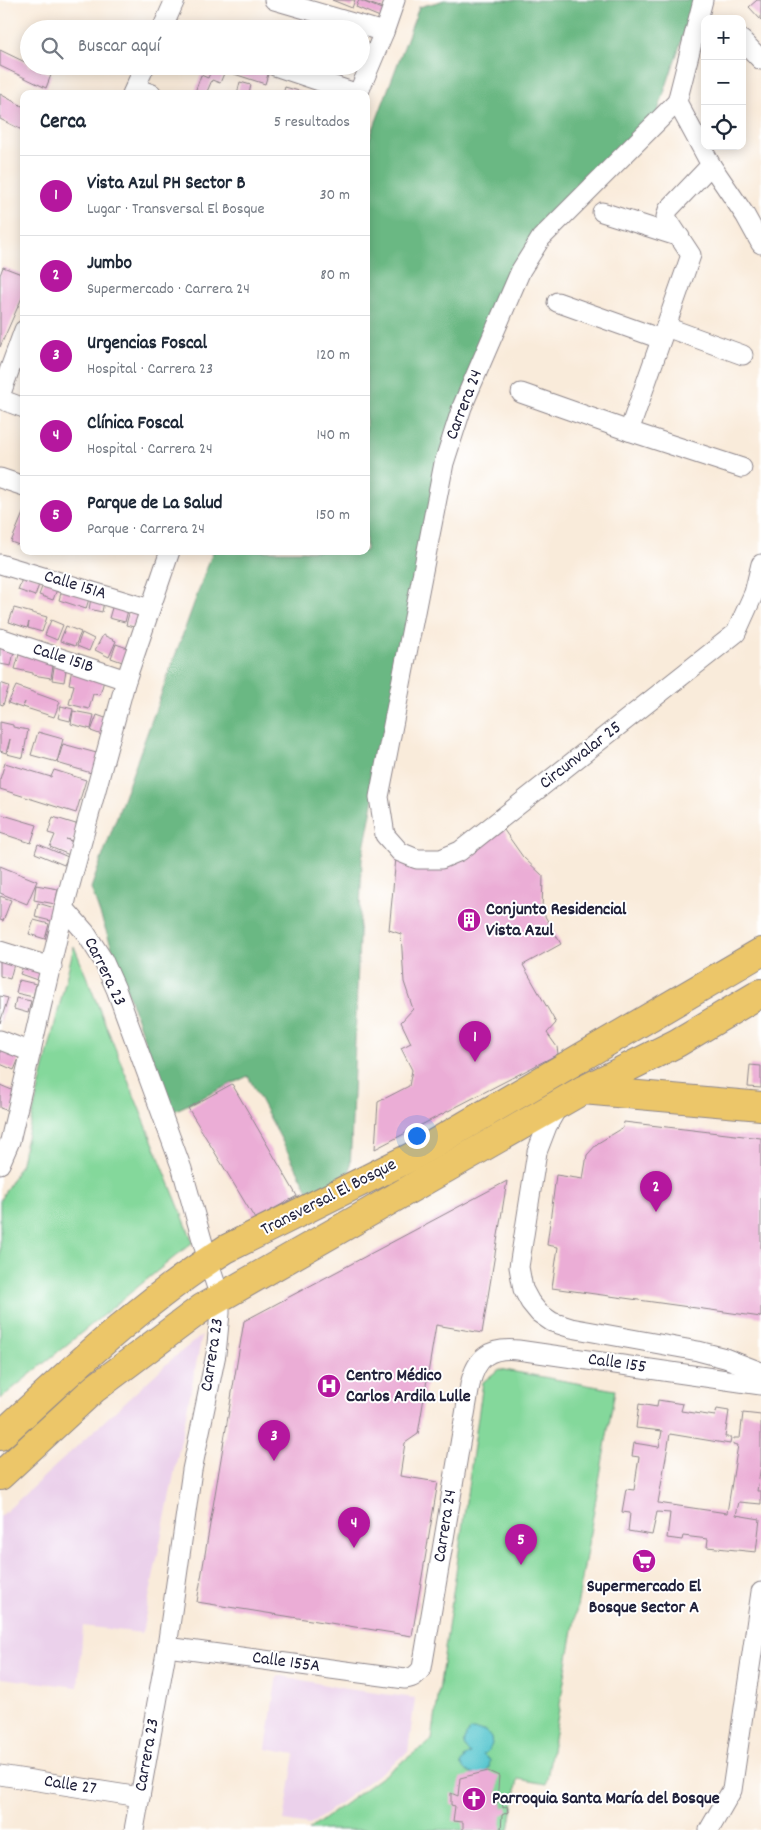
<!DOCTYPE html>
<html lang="es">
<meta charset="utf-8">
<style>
body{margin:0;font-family:Dekko,sans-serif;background:#f2f2f3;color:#1f2937}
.controls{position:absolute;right:15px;top:15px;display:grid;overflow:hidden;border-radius:10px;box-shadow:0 2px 12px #0003}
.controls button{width:45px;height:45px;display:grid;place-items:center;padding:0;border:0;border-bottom:1px solid #e0e1e3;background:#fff;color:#1f2937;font:25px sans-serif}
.you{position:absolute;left:416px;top:1135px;width:18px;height:18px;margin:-12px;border:4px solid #fff;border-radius:50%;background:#1a73e8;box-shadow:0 0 0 8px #1a73e833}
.badge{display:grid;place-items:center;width:32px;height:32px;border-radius:50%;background:#b5179e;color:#fff;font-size:16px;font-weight:700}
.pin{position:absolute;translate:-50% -41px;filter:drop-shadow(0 1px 2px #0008)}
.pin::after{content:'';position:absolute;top:26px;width:18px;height:15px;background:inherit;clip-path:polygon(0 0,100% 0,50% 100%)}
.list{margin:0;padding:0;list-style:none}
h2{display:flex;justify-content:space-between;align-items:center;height:65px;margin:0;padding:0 20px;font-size:21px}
h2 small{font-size:16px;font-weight:400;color:#747a83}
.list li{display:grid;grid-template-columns:32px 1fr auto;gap:15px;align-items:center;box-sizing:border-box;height:80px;padding:0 20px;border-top:1px solid #e0e1e3}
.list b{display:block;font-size:19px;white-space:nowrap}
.list p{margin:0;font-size:16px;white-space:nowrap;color:#747a83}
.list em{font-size:16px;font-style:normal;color:#747a83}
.icon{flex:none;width:28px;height:28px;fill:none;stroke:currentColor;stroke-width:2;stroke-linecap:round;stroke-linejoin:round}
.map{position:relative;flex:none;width:761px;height:1830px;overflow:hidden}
.search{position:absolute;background:#fff;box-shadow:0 2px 12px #0003;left:20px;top:20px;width:350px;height:55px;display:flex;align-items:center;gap:12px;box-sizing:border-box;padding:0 18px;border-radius:28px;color:#747a83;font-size:19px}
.panel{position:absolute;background:#fff;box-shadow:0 2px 12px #0003;left:20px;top:90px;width:350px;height:465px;border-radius:10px}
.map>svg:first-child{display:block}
</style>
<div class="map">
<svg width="761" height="1830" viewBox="0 0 761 1830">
<rect width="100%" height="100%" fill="#fff"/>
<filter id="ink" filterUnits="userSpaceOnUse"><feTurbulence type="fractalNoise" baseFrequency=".02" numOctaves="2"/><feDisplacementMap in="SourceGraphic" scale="10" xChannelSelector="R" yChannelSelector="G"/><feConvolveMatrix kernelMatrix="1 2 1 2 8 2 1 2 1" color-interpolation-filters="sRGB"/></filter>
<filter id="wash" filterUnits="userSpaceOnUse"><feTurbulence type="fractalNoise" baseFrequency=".0096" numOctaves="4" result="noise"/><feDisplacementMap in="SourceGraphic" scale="20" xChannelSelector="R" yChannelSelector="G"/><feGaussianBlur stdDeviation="1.12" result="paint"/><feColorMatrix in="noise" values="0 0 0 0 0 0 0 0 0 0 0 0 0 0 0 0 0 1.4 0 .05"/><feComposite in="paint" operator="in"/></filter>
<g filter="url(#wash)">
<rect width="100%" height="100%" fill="#f9ebda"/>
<g fill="#ebd1eb">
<polygon points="202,1335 142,1633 83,1626 78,1687 0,1678 0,1517 172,1359"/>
<polygon points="277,1675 346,1689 415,1698 408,1752 310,1825 284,1821 295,1754 266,1749"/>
</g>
<g fill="#84d89b" stroke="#537d6b">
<polygon points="74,946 193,1242 0,1399 0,1200 20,1166"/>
<polygon points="499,1369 615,1390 546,1784 518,1779 509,1830 309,1830 432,1740 483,1382"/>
</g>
<polygon fill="#6bb883" stroke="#466d5f" points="445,0 695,0 657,114 518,258 443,445 362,859 350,1172 312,1198 248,1076 170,1113 91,888 213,551 366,551 366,148 419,7"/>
<path fill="#5bc8d0" stroke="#3e7586" d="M 471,1730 L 485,1731 L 491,1738 L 492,1744 L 489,1750 L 483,1755 L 490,1760 L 489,1768 L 485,1774 C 473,1777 468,1774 461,1764 L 465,1757 L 470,1754 C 461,1744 462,1739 471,1730 Z"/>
<g id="blocks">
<g fill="#ebadd6">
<polygon points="332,0 355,0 352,8"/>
<polygon points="359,0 389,12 387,20 356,7"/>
<polygon points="366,0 386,0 383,8 365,2"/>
<polygon points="757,0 761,0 761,20 749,7"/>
<polygon points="0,50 29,64 29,66 33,66 51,75 46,88 0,66"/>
<polygon points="213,66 255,66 269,71 265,84 225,71 220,83 212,80 206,94 195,92 201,75 208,78"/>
<polygon points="240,82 251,85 249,94 237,94"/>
<polygon points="285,87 306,93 306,94 283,94"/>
<polygon points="0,94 24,107 24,131 0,119"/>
<polygon points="3,267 24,275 24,293 0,347 0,275"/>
<polygon points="24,511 24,547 11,542"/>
<polygon points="24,573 41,579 35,596 18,590"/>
<polygon points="45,579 59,584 53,600 39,595"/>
<polygon points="63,586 90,595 86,609 59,600"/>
<polygon points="92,593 105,596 102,612 89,609"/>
<polygon points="114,601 129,606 125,622 109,618"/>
<polygon points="131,606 147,610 142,629 126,625"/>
<polygon points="14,608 47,617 42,632 28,628 29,622 27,628 9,622"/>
<polygon points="51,620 63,625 57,640 45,635"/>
<polygon points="66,626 81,632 75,646 60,641"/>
<polygon points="82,633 94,639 89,651 77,646"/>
<polygon points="103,635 116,641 109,657 95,650"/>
<polygon points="0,644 15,647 11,666 0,664"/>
<polygon points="116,644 133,650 128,664 111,658"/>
<polygon points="20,651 54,659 51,678 33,675 33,673 15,669"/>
<polygon points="55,661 67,664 64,682 52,680"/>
<polygon points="72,669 105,677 100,695 93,694 89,709 69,704 74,685 69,684"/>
<polygon points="0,683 9,686 3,705 0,704"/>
<polygon points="16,686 60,702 54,717 23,707 25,702 22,708 8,703"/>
<polygon points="61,706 73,709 70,721 58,718"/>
<polygon points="73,711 94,715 91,729 71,724"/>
<polygon points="97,715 108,719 102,735 91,731"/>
<polygon points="0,722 13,725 13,727 28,730 23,758 7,754 10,739 6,753 0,751"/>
<polygon points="38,732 63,739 57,762 31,755"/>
<polygon points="63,744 104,755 98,775 57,763"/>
<polygon points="5,763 51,777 54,770 86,780 76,813 0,789 0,779"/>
<polygon points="0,814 37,825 31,843 0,833"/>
<polygon points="53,817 79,825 73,841 66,839 77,844 72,856 50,847 55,835 48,833"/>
<polygon points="499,823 523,857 543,876 542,911 561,944 523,965 556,1023 547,1033 557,1047 558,1054 375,1149 378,1102 409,1086 412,1070 401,1048 411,1043 401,1022 413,1009 404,982 401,934 389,930 396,858 450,863"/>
<polygon points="38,844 68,857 64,865 35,853"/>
<polygon points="0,866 37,881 27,904 0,893"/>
<polygon points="36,885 58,889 55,904 34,900"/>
<polygon points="0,896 11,900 3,921 0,920"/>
<polygon points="38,903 58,909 55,922 35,917"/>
<polygon points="34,920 49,924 45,939 29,934"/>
<polygon points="0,957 15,960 10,979 0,976"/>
<polygon points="25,961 42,968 37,980 20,974"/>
<polygon points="19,980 36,984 33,997 16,993"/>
<polygon points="0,996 8,998 0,1023"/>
<polygon points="16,998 31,1001 28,1013 14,1009"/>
<polygon points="0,1047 20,1056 14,1070 0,1064"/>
<polygon points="750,1065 761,1066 761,1088 748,1087"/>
<polygon points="232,1084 297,1196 255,1219 188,1108"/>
<polygon points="0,1085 19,1093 12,1112 0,1108"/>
<polygon points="624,1122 761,1138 761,1317 552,1288 558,1247 547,1245 556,1175 583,1179 587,1155 598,1143 623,1128"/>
<polygon points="507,1181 482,1333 436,1325 418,1434 405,1443 400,1476 438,1482 412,1636 197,1602 244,1321"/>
<polygon points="658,1400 683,1404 681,1411 715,1416 717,1409 729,1411 725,1437 731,1437 730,1444 670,1434 658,1503 727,1513 738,1445 733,1444 734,1438 740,1438 743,1413 761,1415 761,1466 757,1491 761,1491 761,1504 739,1502 736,1515 760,1519 756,1552 707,1547 708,1539 683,1536 682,1540 667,1538 670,1513 657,1512 652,1535 628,1531 630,1513 622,1512 626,1489 634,1490 639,1457 632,1456 634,1443 659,1447 662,1431 636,1428 639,1404 657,1407"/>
<polygon points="488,1771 499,1776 497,1802 502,1801 503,1808 507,1806 508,1812 502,1815 501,1830 463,1830 463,1822 453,1821 455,1806 451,1805 451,1793 458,1796 460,1778"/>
</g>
</g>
</g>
<g filter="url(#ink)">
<use href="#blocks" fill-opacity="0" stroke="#8e868a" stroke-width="1"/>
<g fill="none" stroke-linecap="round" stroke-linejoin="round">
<g stroke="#8e868a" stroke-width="21">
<g id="minor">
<polyline points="274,0 384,32"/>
<polyline points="703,0 677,102 541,238 521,270 462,407 444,463 379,797 385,835 400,852 417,859 441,859 460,851 736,633 754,593 761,564"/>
<polyline points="162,29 175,0"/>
<polyline points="742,40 761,60"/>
<polyline points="275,66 358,94"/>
<polyline points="135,88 152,94"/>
<polyline points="132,94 145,66"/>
<polyline points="358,94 384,32 395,0"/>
<polyline points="677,102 711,165 745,215 761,244"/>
<polyline points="602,212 680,237"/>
<polyline points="557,302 661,339"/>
<polyline points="666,327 743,355"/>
<polyline points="521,393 629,431 742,468"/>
<polyline points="0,396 24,330"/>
<polyline points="0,399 24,408"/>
<polyline points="629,431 691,255 666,217 668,210 711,165"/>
<polyline points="0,478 24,486"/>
<polyline points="0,564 150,609"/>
<polyline points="0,638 126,680"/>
<polyline points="64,908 85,932 103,960 116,989 182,1169 208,1261 220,1297 220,1313 216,1354 192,1470 167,1647 134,1830"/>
<polyline points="0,951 52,967"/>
<polyline points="0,1040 31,1052"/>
<polyline points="559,1105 547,1126 537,1152 519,1267 523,1289 530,1302 539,1313 552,1322 571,1328 698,1351 725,1358 761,1372"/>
<polyline points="0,1164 10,1141 67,896 126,680 170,551"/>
<path d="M 167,1647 L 405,1679 C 413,1678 417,1675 422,1668 L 470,1385 C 476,1357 490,1347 518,1350 L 761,1385"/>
<polyline points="0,1775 140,1797"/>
<polyline points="709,1830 732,1790 761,1592"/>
</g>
</g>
<g stroke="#8e868a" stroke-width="30">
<g id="primary">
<path d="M 0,1436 C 72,1370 143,1301 226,1249 L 411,1157 L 761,952"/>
<polyline points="0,1476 94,1389 202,1308 583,1090 677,1043 761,993"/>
</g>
</g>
<g stroke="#8e868a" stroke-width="30">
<polyline id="trunk" points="583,1090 761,1106"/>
</g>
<use href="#minor" stroke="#fff" stroke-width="19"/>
<use href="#primary" stroke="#ecc669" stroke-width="28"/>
<use href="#trunk" stroke="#ecc669" stroke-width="28"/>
</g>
</g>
<defs>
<g id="building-disc" transform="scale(1.25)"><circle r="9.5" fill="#b5179e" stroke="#fff"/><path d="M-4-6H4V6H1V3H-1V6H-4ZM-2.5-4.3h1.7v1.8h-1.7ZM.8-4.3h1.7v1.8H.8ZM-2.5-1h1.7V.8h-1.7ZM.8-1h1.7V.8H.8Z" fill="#fff"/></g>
<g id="hospital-disc" transform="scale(1.25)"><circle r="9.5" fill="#b5179e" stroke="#fff"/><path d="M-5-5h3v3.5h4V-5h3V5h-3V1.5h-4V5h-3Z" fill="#fff"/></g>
<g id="supermarket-disc" transform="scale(1.25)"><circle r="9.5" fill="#b5179e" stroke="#fff"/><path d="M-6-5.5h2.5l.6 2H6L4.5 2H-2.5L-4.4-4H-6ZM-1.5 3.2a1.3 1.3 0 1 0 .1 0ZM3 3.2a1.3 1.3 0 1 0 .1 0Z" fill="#fff"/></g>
<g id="church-disc" transform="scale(1.25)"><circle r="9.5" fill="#b5179e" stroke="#fff"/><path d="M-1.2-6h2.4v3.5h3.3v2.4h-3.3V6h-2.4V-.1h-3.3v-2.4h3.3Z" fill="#fff"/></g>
</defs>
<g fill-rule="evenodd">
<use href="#building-disc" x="469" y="920"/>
<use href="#hospital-disc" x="329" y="1386"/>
<use href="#supermarket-disc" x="644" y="1561"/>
<use href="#church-disc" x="474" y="1799"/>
</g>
<g text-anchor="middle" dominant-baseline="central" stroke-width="4" stroke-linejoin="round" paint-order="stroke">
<g font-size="18" fill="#22223b" stroke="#fff">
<text transform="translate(465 405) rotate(-69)">Carrera 24</text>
<text transform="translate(75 586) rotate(17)">Calle 151A</text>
<text transform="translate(63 659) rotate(18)">Calle 151B</text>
<text transform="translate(581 756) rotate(-38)">Circunvalar 25</text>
<text transform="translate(104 972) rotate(64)">Carrera 23</text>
<text transform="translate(329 1198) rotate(-27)">Transversal El Bosque</text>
<text transform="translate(213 1355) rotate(-81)">Carrera 23</text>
<text transform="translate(617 1364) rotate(8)">Calle 155</text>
<text transform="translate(446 1526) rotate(-81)">Carrera 24</text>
<text transform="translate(286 1663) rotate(8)">Calle 155A</text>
<text transform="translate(148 1755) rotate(-80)">Carrera 23</text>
<text transform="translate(70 1786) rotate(9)">Calle 27</text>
</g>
<g font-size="18" font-weight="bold" fill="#22223b" stroke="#fff" text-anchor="start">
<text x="486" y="910">Conjunto Residencial<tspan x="486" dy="21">Vista Azul</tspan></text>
<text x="346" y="1376">Centro Médico<tspan x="346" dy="21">Carlos Ardila Lulle</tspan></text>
<text x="644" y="1587" text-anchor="middle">Supermercado El<tspan x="644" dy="21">Bosque Sector A</tspan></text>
<text x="492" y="1799">Parroquia Santa María del Bosque</text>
</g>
</g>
</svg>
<div class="controls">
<button>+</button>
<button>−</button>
<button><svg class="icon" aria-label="locate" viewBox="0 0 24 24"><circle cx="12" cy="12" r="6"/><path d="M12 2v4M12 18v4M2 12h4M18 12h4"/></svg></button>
</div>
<div class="you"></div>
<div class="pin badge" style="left:475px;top:1062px">1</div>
<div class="pin badge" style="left:656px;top:1212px">2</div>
<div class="pin badge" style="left:274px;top:1461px">3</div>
<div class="pin badge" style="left:354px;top:1548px">4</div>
<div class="pin badge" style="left:521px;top:1565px">5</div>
<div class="search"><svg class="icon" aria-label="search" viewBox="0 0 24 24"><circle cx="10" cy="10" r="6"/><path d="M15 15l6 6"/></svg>Buscar aquí</div>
<section class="panel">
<h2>Cerca<small>5 resultados</small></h2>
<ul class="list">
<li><span class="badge">1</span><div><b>Vista Azul PH Sector B</b><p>Lugar · Transversal El Bosque</p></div><em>30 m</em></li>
<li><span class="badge">2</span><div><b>Jumbo</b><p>Supermercado · Carrera 24</p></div><em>80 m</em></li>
<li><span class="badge">3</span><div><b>Urgencias Foscal</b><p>Hospital · Carrera 23</p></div><em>120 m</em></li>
<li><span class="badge">4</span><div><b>Clínica Foscal</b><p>Hospital · Carrera 24</p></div><em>140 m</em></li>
<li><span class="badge">5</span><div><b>Parque de La Salud</b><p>Parque · Carrera 24</p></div><em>150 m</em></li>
</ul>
</section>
</div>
